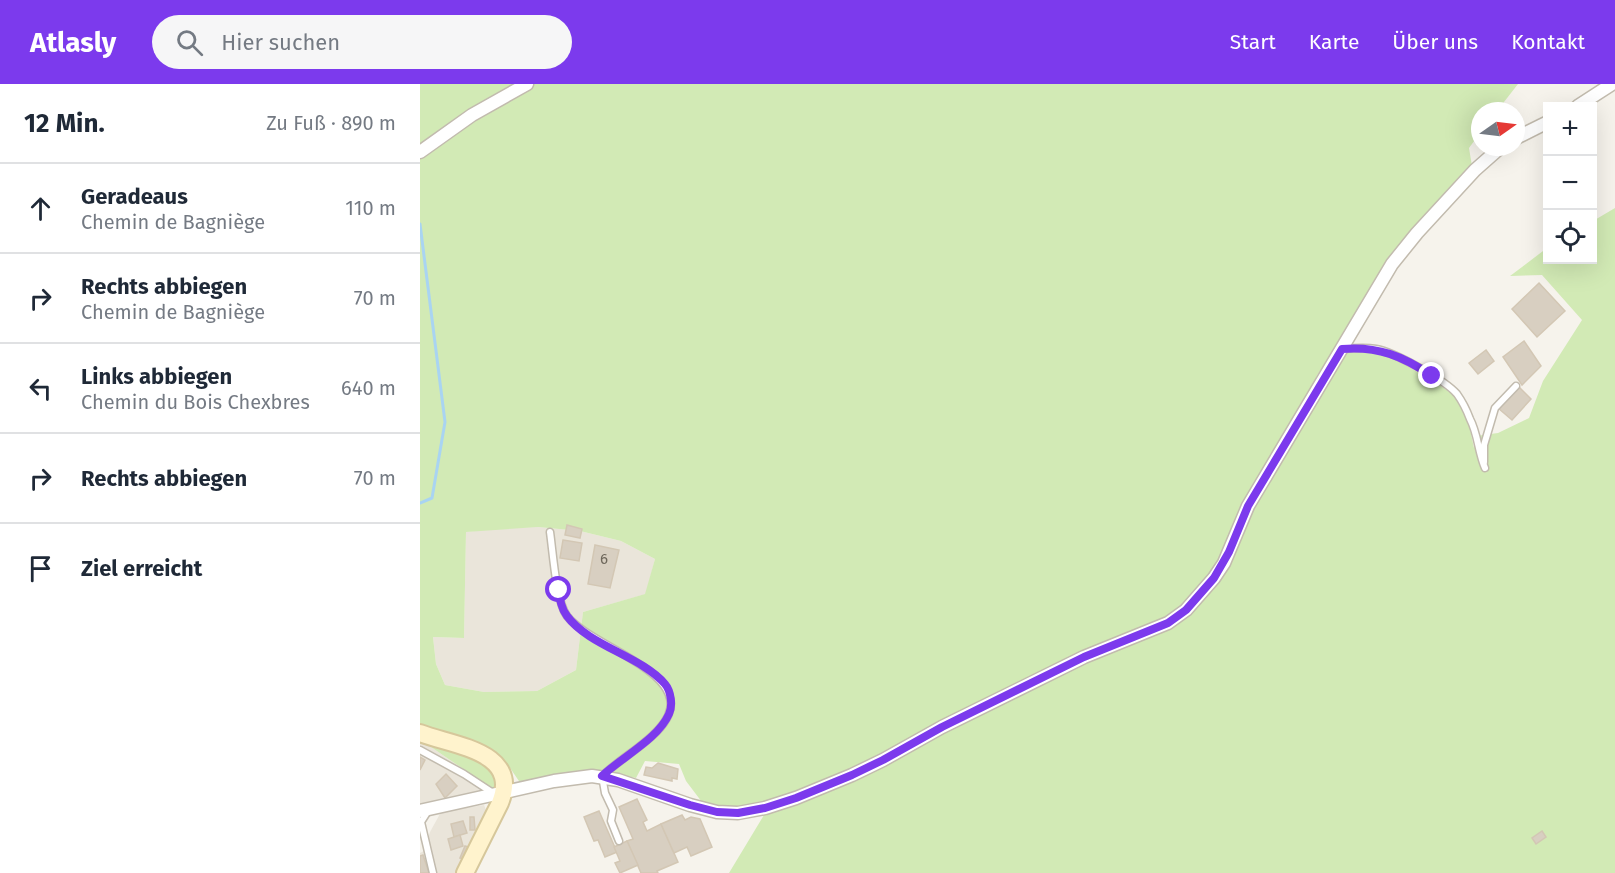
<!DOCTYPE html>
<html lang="de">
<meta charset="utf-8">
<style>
body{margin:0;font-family:"Fira Sans",sans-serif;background:#f6f6f7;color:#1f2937}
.controls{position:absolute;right:18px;top:18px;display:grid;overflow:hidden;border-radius:0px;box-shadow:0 6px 24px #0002}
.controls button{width:54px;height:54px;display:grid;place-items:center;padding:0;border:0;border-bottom:2px solid #e0e1e3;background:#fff;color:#1f2937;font:30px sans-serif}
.compass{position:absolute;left:1051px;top:18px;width:54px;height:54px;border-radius:50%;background:#fff;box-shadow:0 6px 24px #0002;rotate:76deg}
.stop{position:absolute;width:18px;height:18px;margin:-14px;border:4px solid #7c3aed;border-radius:50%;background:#fff}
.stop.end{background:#7c3aed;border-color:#fff;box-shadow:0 2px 6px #0008}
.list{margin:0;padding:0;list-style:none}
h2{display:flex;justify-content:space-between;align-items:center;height:78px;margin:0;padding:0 24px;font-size:26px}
h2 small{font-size:20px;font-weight:400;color:#747a83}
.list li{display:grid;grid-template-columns:39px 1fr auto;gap:18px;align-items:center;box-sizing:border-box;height:90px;padding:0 24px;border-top:2px solid #e0e1e3}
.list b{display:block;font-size:22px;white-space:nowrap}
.list p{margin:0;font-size:20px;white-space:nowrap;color:#747a83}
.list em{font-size:20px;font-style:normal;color:#747a83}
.icon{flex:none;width:33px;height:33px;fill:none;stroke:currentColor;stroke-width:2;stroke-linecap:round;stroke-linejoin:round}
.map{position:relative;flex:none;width:1195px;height:789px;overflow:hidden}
header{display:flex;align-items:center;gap:36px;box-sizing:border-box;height:84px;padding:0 30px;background:#7c3aed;color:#fff}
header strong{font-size:28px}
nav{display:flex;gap:33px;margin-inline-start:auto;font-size:21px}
.search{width:420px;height:54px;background:#f6f6f7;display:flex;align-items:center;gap:15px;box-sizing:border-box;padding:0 21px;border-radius:33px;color:#747a83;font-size:22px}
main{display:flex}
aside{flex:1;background:#fff}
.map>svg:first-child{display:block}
</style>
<header>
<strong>Atlasly</strong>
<div class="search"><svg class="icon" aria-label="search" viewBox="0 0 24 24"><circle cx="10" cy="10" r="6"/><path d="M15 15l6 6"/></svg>Hier suchen</div>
<nav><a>Start</a><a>Karte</a><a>Über uns</a><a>Kontakt</a></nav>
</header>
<main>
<aside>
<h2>12 Min.<small>Zu Fuß · 890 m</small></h2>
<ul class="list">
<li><svg class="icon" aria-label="ahead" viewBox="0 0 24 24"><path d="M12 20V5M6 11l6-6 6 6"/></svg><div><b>Geradeaus</b><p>Chemin de Bagniège</p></div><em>110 m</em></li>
<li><svg class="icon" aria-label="right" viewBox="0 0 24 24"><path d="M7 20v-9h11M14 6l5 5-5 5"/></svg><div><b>Rechts abbiegen</b><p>Chemin de Bagniège</p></div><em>70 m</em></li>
<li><svg class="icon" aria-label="left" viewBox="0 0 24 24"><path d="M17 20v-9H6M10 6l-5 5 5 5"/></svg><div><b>Links abbiegen</b><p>Chemin du Bois Chexbres</p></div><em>640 m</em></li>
<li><svg class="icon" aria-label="right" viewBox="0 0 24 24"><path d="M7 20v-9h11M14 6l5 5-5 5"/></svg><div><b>Rechts abbiegen</b></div><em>70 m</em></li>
<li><svg class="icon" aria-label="arrive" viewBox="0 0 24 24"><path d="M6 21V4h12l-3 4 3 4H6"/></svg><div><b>Ziel erreicht</b></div></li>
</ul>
</aside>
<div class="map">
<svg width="1195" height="789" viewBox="0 0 1195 789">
<rect width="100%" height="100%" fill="#f6f3ec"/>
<g fill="#eae5da">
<polygon points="118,443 160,447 201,457 235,475 226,510 163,528 156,586 117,607 64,608 25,601 16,580 13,553 44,554 46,448 78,444"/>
<polygon points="0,659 11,663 74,706 0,722"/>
<polygon points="64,721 68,731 39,789 0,789 0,769 4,767 10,748 21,728"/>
</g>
<path fill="#d2eab5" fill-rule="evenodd" d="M 0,0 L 1098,0 L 1077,27 L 1060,27 L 1060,49 L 1049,64 L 1052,82 L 981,165 L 896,293 L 928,268 L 947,266 L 977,276 L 1018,300 L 1035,312 L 1049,340 L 1054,364 L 1056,352 L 1078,349 L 1109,334 L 1123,297 L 1162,236 L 1122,191 L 1090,192 L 1127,164 L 1128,176 L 1172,176 L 1173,137 L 1195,124 L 1195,789 L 309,789 L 344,731 L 339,729 L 294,734 L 266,697 L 259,680 L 225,677 L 216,694 C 174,683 141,691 101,700 L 88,681 L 62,661 L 80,700 L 74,706 L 11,663 L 0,659 ZM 118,443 L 160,447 L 201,457 L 235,475 L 225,510 L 163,528 L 156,586 L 117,607 L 64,608 L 25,601 L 16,580 L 13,553 L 44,554 L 46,448 Z"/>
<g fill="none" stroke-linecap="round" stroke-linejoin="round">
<polyline stroke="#a9d4f2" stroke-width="3" points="0,140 25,338 12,414 0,419"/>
</g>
<g fill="#d8cfc1" stroke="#d3c7b4" stroke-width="1.5">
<polygon points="1119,199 1145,227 1117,253 1092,225"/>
<polygon points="1104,257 1121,282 1102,301 1083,273"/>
<polygon points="1066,266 1074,277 1058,290 1049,279"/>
<polygon points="1098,302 1111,315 1092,336 1078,324"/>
<polygon points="147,441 162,445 160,454 145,451"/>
<polygon points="143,456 162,459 159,477 140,474"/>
<polygon points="175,461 199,466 190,504 168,500"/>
<polygon points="0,673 5,676 0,686"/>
<polygon points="238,679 258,685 257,695 252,694 252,697 224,691 226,683 232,684"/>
<polygon points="26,690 37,702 25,714 16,700"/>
<polygon points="217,715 227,736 223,738 227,747 241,740 258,778 237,787 238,789 221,789 207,757 213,755 199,723"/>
<polygon points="179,727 197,768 185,773 178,756 174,757 164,733"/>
<polygon points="262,731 265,736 271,733 280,735 292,763 271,772 267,763 254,769 241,740"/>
<polygon points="50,733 54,733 55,746 50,746"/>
<polygon points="43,737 47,749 34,753 31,740"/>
<polygon points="1122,747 1126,753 1116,760 1112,754"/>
<polygon points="40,751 43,762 31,766 28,755"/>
<polygon points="207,757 218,781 200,789 195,779 200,777 194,763"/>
<polygon points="45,762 49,763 44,775 40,774"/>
<polygon points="3,771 9,789 0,789 0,772"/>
</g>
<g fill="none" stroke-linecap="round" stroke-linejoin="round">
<g stroke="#c2bbae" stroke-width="9">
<g id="lane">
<path d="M 923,265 C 934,264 945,263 956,265 C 974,268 1025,296 1037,310 C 1042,317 1047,327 1050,335 C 1058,350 1058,368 1065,384"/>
<polyline points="1064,378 1064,361 1075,324 1096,302"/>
<path d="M 130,448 C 133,469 136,517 147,532 C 174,567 297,594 232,652 C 217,666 198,677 182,692 L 185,709 L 193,726 L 191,737 L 199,757"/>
<polyline points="0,666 44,690 73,709"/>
<polyline points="8,727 1,738 13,789"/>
</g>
</g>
<g stroke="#c2bbae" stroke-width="15">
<g id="street">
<polyline points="1158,22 1192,0"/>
<polyline points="1096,54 1128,38"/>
<polyline points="0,68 52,31 107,0"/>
<polyline points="0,727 134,697 172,692 198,696 270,721 297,728 318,729 345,724 376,714 432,691 463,676 522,643 664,573 748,539 766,526 794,494 804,479 828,422 972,180 997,149 1055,86 1081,63"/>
</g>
</g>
<g stroke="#d6c79b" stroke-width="20">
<path id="secondary" d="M 0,649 C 34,662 101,667 80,719 L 45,789"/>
</g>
<use href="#lane" stroke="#fff" stroke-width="6"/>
<use href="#street" stroke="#fff" stroke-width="12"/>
<use href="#secondary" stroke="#fff3cd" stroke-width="16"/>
</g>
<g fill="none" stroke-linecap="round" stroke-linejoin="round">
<path stroke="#7c3aed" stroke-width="8" d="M 139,506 C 140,516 141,524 147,532 C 169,562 221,572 245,600 C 251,607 253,622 249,630 C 238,655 202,673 182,692 L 270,721 L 297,728 L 318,729 L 345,724 L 376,714 L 432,691 L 463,676 L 522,643 L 664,573 L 748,539 L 766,526 L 794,494 L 809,468 L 828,422 L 922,265 C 958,262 983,272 1012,292"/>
</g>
<g text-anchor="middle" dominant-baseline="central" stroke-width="4.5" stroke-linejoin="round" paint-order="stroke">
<g font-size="15" fill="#6e675b">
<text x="184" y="475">6</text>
</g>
</g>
</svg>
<div class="controls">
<button>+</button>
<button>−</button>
<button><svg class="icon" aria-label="locate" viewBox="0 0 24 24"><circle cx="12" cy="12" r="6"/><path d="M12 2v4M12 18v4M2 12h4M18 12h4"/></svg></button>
</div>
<svg class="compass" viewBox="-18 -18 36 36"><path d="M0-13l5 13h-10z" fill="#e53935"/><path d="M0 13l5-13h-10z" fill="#747a83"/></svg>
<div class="stop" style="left:139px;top:506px"></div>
<div class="stop end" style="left:1012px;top:292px"></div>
</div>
</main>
